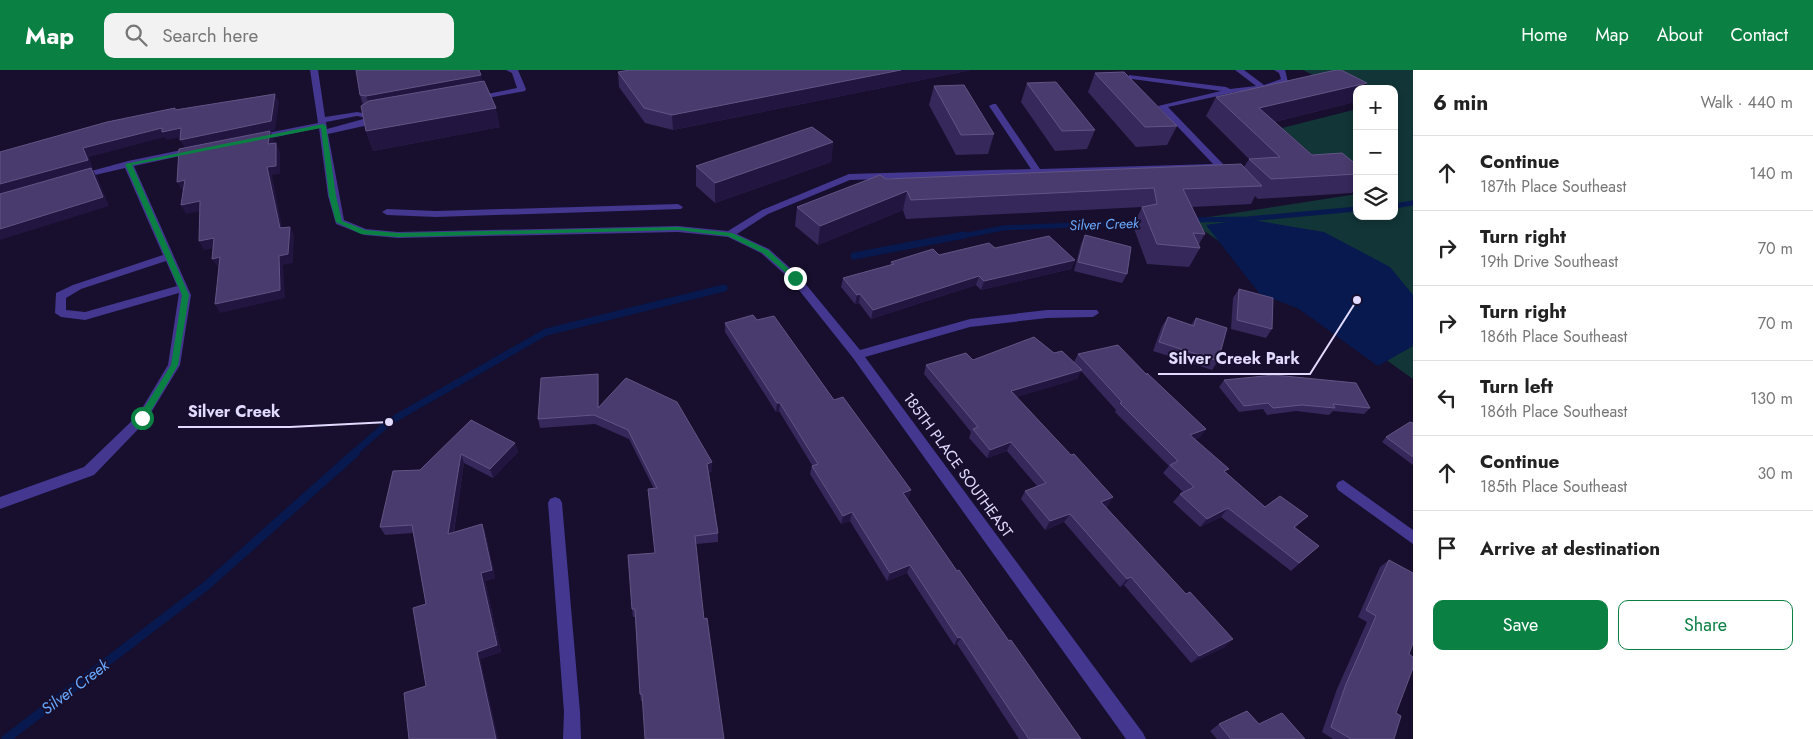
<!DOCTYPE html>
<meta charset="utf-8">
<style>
body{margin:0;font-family:Jost,sans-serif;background:#f2f2f2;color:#222}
.controls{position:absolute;right:15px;top:15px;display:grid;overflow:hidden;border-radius:10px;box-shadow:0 2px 8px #0003}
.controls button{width:45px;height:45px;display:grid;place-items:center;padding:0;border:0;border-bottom:1px solid #e0e0e0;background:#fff;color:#222;font:25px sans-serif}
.stop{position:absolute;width:15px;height:15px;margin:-11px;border:4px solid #0b8043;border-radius:50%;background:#fff}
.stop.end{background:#0b8043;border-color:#fff;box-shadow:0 1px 5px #0008}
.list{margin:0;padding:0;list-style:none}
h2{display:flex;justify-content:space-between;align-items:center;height:65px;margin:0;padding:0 20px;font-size:21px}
h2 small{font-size:16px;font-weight:400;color:#767676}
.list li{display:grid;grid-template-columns:32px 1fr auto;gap:15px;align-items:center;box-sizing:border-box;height:75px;padding:0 20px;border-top:1px solid #e0e0e0}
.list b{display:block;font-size:19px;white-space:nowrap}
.list p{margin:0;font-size:16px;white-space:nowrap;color:#767676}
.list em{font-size:16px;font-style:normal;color:#767676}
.actions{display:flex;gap:10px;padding:15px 20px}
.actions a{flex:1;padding:11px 0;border:1px solid #0b8043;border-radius:10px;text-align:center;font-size:18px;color:#0b8043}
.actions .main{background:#0b8043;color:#fff}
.icon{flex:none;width:28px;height:28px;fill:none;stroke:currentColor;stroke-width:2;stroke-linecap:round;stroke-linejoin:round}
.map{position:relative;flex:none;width:1413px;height:669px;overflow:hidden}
header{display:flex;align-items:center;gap:30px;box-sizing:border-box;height:70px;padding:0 25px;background:#0b8043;color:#fff}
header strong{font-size:24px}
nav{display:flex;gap:28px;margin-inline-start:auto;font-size:18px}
.search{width:350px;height:45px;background:#f2f2f2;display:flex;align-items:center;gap:12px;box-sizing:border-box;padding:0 18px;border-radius:10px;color:#767676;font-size:19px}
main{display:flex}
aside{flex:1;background:#fff}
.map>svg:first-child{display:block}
</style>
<header>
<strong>Map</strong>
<div class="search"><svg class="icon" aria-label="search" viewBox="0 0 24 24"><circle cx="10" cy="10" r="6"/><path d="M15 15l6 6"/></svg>Search here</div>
<nav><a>Home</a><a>Map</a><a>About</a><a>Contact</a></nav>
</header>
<main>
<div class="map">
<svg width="1413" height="669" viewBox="0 0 1413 669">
<rect width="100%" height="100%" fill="#170f2d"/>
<g fill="#123537">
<polygon points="1303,0 1413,0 1413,309 1189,150 1357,124 1357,146 1394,146 1394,19 1357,19 1357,28"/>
<polygon points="1357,39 1357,124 1282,58"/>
</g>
<polygon fill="#07194e" points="1247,149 1324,162 1390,197 1413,225 1413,276 1378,296 1299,239 1259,223 1206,155"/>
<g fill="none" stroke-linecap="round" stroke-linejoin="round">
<g stroke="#07194e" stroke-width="5">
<polyline points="1394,136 1413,133"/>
<polyline points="1189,150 1247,149 1357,139"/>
<polyline points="958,167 1003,158 1143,152"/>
</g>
<g stroke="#07194e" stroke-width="7">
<polyline points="854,186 964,165"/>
<polyline points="353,384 389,352 546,262 724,218"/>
</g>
<polyline stroke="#07194e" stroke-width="9" points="6,669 206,516 355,383"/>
<g fill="#43378f" fill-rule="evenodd">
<path d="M 310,0 L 318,0 L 325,47 L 357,42 L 374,45 L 379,43 L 383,46 L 364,56 L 328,64 L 344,150 L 366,159 L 398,162 L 678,156 L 728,161 L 762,140 L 849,104 L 1031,99 L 989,36 L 993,34 L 996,34 L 1040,99 L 1213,94 L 1158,36 L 1221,21 L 1132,9 L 1129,9 L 1129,5 L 1226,17 L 1230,19 L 1256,16 L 1235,0 L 1244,0 L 1264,15 L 1281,9 L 1279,3 L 1274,0 L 1285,0 L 1288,12 L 1263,20 L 1236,22 L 1168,37 L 1223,94 L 1223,98 L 850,110 L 768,144 L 737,164 L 769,179 L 799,206 L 860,280 L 970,249 L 1047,240 L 1097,240 L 1099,243 L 1093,247 L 1047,248 L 970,257 L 865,287 L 1143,663 L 1146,669 L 1126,669 L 853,288 L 791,210 L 761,183 L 728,167 L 678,162 L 398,168 L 364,165 L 336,154 L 328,126 L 319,58 L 257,71 L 253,68 L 257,65 L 318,53 ZM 357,46 L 367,48 L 327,59 L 326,52 Z"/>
<polygon points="506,0 518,0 526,19 525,21 472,31 472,27 517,18 512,3"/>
<path d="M 196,77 L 199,78 L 199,82 L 134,96 L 191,225 L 180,295 L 146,351 L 94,405 L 0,439 L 0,427 L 84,397 L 138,345 L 168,295 L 179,223 L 85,250 L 61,247 L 55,243 L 56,223 L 73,215 L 163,185 L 125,98 L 78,109 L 73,106 L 128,91 ZM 166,191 L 177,216 L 85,242 L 66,240 L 66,228 L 81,219 Z"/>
<polygon points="678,134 683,137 681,139 436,147 387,145 382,142 387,139 436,141"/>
<polygon points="1343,410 1413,460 1413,474 1338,420 1336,416 1338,412"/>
<polygon points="555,427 560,429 562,433 580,642 581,669 563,669 564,642 548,433 550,429"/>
</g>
</g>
<g fill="#37285b">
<polygon points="971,0 673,60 645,53 619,17 618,2"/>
<polygon points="1095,3 1177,56 1167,75 1136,77 1088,22"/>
<polygon points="482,11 500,57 373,81 366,61 363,35 360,25"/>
<polygon points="1027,13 1095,60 1087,79 1055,81 1021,32"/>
<polygon points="1367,13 1364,19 1357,19 1357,30 1355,32 1274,52 1312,85 1357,95 1357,116 1352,123 1258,129 1255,126 1251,134 1192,137 1205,164 1199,174 1200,178 1189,197 1147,194 1133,156 1142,137 906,149 903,140 818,175 795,156 797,137 886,109 1244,97 1249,89 1206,46 1216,27"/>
<polygon points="934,16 994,64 988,84 956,85 929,35"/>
<polygon points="833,72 831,92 715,133 696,116 696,96"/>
<polygon points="1085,165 1127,204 1122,213 1074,201 1081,174"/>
<polygon points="995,178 1075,190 1071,199 981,220 976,215 871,249 859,233 855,234 841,217 843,208 890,195 891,192"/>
<polygon points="1239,219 1272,259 1266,268 1231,259 1233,228"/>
<polygon points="1168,247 1191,255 1196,248 1218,291 1212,300 1153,281 1162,256"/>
<polygon points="757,250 834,330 911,420 908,429 907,429 957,501 1081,669 1019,669 957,574 954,575 907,503 887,511 850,451 841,454 810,404 812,395 779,341 776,342 725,262 725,253"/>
<polygon points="1054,283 1074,292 1078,284 1146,305 1206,359 1200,367 1195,369 1226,403 1265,437 1308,446 1295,458 1319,476 1291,501 1221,447 1200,457 1173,432 1180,424 1183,422 1163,403 1169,396 1115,342 1116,340 1081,301 1077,309 1016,327 1108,436 1106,437 1225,577 1191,593 1124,515 1120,517 1064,452 1045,460 1021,429 1025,421 1037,416 1007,381 987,388 969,368 971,362 924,304 926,295"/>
<polygon points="1224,310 1370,338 1364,344 1333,341 1329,345 1296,341 1267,345 1263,339 1239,342 1219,317"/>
<polygon points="599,313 599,336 712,392 712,401 709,403 718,463 718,472 696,474 643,631 641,631 640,624 635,547 633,547 632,539 655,483 654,419 629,369 595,354 540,358 538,349"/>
<polygon points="471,350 515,373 518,382 493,408 464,393 454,462 482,454 485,462 495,508 485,511 501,582 480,589 498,669 409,669 426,616 426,534 413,463 385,465 380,457"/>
<polygon points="1413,353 1413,395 1382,372 1386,367"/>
<polygon points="1389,490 1409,584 1396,643 1394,669 1333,669 1322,662 1337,619 1367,552 1358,547 1380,497"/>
<polygon points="1219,654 1259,654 1305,669 1217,669 1210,661"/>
</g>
<g fill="#221641">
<polygon points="901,0 971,0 673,60 672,45"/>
<polygon points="481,5 484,21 372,42 366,26"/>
<polygon points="1367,13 1364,19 1357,19 1357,30 1355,32 1248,58 1259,38"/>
<polygon points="275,24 279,32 275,60 270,61 274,69 272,83 185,78 180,70"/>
<polygon points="496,38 500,57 373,81 366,61"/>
<polygon points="162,58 181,58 185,66 166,70 165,67 89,87 93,99 92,99 97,107 109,136 0,170 0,114 83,78"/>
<polygon points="833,72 831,92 715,133 715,113"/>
<polygon points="276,73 280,82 280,104 272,105 284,167 280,158 267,97"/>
<polygon points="185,110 190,119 182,120 177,112"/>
<polygon points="907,121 903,140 818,175 820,156"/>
<polygon points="200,131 205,140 186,144 181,135"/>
<polygon points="290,157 294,165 293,193 283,195 285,228 220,243 215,234 279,186"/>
<polygon points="214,168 219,177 204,180 199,171"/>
<polygon points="220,187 225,196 218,197 212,189"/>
<polygon points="1075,190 1071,199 981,220 984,211"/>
<polygon points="979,206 976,215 871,249 873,240"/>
<polygon points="860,224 859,233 855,234 857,225"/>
<polygon points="1082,300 1077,309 1007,330 1011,321"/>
<polygon points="598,304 599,313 599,347 598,338"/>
<polygon points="777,333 780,333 779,341 776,342"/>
<polygon points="1206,359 1200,367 1183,374 1190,365"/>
<polygon points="1011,372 1007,381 987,388 990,380"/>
<polygon points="515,373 518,382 493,408 490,399"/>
<polygon points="461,384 464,393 452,472 448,464"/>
<polygon points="712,392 712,401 707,403 707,394"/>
<polygon points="911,420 908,429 900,432 903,423"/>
<polygon points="1113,427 1108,436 1096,441 1101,432"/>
<polygon points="1228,438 1221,447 1200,457 1207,449"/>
<polygon points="852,442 850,451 841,454 843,446"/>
<polygon points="1070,444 1064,452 1045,460 1050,451"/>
<polygon points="1308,446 1299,454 1285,465 1294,457"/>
<polygon points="482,454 485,462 495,508 485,511 501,582 480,589 498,669 496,669 477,582 481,503"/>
<polygon points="910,495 907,503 887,511 890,503"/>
<polygon points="1131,507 1124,515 1120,517 1127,509"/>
<polygon points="961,567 957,574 954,575 958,568"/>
<polygon points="1233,569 1225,577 1191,593 1199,586"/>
</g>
<g fill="#493b6d" stroke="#625484">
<polygon points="356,0 479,0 481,5 366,26 360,25"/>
<polygon points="630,0 901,0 672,45 644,38 618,2"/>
<polygon points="1336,0 1341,0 1367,13 1259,38 1312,85 1342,83 1357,95 1357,104 1271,109 1249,89 1280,87 1216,27"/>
<polygon points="1124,2 1177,56 1145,57 1095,3"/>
<polygon points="484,11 496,38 366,61 361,36 369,31"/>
<polygon points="1056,12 1095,60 1062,61 1027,13"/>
<polygon points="964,15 994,64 961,65 934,16"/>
<polygon points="275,24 271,51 180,70 181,58 162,62 162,58 83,78 88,90 0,114 0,82 107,52 175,38 175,40"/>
<polygon points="812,57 833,72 715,113 696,96"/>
<polygon points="270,61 268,74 276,73 276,96 267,97 280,158 290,157 288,184 279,186 280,220 215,234 220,187 212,189 214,168 199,171 200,131 181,135 185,110 177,112 179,79"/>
<polygon points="1241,94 1262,116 1183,119 1205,164 1193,163 1200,178 1157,174 1142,137 1157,134 1154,118 911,130 907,121 820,156 797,137 880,105 886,109"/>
<polygon points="91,98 103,127 0,159 0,124"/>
<polygon points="1085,165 1131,177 1127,204 1078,192"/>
<polygon points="1049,166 1075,190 984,211 979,206 873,240 860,224 857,225 843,208 894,194 891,192 933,179 939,185 989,173 995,178"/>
<polygon points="1239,219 1273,228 1272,259 1237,250"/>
<polygon points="753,245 757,250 774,246 834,330 843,327 911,420 903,423 957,501 959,500 1009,571 1011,570 1081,669 1029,669 961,567 958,568 910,495 890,503 852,442 843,446 812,396 818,394 780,333 777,333 725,253"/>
<polygon points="1168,247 1194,256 1196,248 1227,258 1218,291 1159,272"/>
<polygon points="1034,267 1054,283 1062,281 1082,300 1011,321 1071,385 1074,384 1113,427 1101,432 1186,524 1190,522 1233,569 1199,586 1131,507 1127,509 1070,444 1050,451 1025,421 1046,413 1011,372 990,380 973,359 978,357 926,295 966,283 973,290"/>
<polygon points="1118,275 1147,305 1147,303 1206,359 1190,365 1229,399 1224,401 1265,437 1280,426 1308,446 1294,457 1319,476 1299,493 1228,438 1207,449 1180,424 1194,417 1170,395 1178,391 1120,333 1122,332 1078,284"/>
<polygon points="598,304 598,338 626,308 677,332 712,392 707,394 718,463 695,466 704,549 707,548 724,669 645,669 642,624 640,624 635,539 632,539 628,485 655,483 648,419 657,418 628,360 594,345 538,349 541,308"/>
<polygon points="1274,305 1356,313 1370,338 1333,334 1335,338 1302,335 1273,338 1268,333 1244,336 1224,310"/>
<polygon points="471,350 515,373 490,399 461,384 448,464 482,454 492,500 481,503 497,575 477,582 496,669 409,669 404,623 426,616 413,538 426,534 412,455 380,457 393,401 420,400"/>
<polygon points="1410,352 1413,353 1413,387 1386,367"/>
<polygon points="1389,490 1413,503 1413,573 1409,584 1413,587 1413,598 1396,643 1401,646 1394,669 1351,669 1331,657 1346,614 1376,546 1366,540"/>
<polygon points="1247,641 1259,654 1282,643 1305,669 1231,669 1219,654"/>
</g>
<polygon fill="#0b8043" points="323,54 326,56 336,126 342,151 365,160 398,163 678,157 732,163 768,180 799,208 793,209 763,183 728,166 678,160 398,167 361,164 336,152 329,126 321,58 132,95 189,225 178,295 145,351 139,351 139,346 171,295 182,225 125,94"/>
<g text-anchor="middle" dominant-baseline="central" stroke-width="4" stroke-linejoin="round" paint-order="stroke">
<g font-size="14" font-style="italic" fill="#69aaff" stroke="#170f2d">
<text transform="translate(1104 154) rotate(-2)">Silver Creek</text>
</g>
<g font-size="15" fill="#e3dbff" stroke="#170f2d">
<text transform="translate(958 395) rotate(54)">185TH PLACE SOUTHEAST</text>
</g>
<g font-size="16" font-style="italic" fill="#69aaff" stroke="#170f2d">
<text transform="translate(75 617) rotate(-37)">Silver Creek</text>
</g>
</g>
<path fill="none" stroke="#e3dbff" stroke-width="2" d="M1357 230L1310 304H1158M389 352L290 357H178"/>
<g fill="#e3dbff" stroke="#170f2d" stroke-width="2">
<circle cx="1357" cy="230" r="5"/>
<circle cx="389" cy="352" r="5"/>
</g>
<g font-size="16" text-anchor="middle" font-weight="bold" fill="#e3dbff" stroke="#170f2d" stroke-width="4" stroke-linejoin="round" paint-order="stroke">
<text x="1234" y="294">Silver Creek Park</text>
<text x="234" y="347">Silver Creek</text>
</g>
</svg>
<div class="controls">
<button>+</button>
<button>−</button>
<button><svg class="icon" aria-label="layers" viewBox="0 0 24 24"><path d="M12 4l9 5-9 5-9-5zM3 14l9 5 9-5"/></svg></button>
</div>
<div class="stop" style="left:142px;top:348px"></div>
<div class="stop end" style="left:795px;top:208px"></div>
</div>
<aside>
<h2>6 min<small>Walk · 440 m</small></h2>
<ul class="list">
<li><svg class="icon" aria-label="ahead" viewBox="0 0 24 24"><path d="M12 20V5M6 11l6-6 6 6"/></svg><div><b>Continue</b><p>187th Place Southeast</p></div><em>140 m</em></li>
<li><svg class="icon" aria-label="right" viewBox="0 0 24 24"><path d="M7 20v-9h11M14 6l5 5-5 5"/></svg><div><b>Turn right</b><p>19th Drive Southeast</p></div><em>70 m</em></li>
<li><svg class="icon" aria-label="right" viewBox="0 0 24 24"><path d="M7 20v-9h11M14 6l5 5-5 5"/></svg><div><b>Turn right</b><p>186th Place Southeast</p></div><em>70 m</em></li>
<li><svg class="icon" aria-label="left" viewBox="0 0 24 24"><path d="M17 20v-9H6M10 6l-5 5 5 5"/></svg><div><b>Turn left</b><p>186th Place Southeast</p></div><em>130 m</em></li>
<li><svg class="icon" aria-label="ahead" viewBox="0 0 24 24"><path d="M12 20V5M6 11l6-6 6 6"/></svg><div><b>Continue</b><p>185th Place Southeast</p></div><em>30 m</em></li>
<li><svg class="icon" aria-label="arrive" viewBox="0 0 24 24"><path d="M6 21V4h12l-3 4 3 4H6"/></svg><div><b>Arrive at destination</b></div></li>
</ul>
<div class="actions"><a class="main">Save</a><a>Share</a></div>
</aside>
</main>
